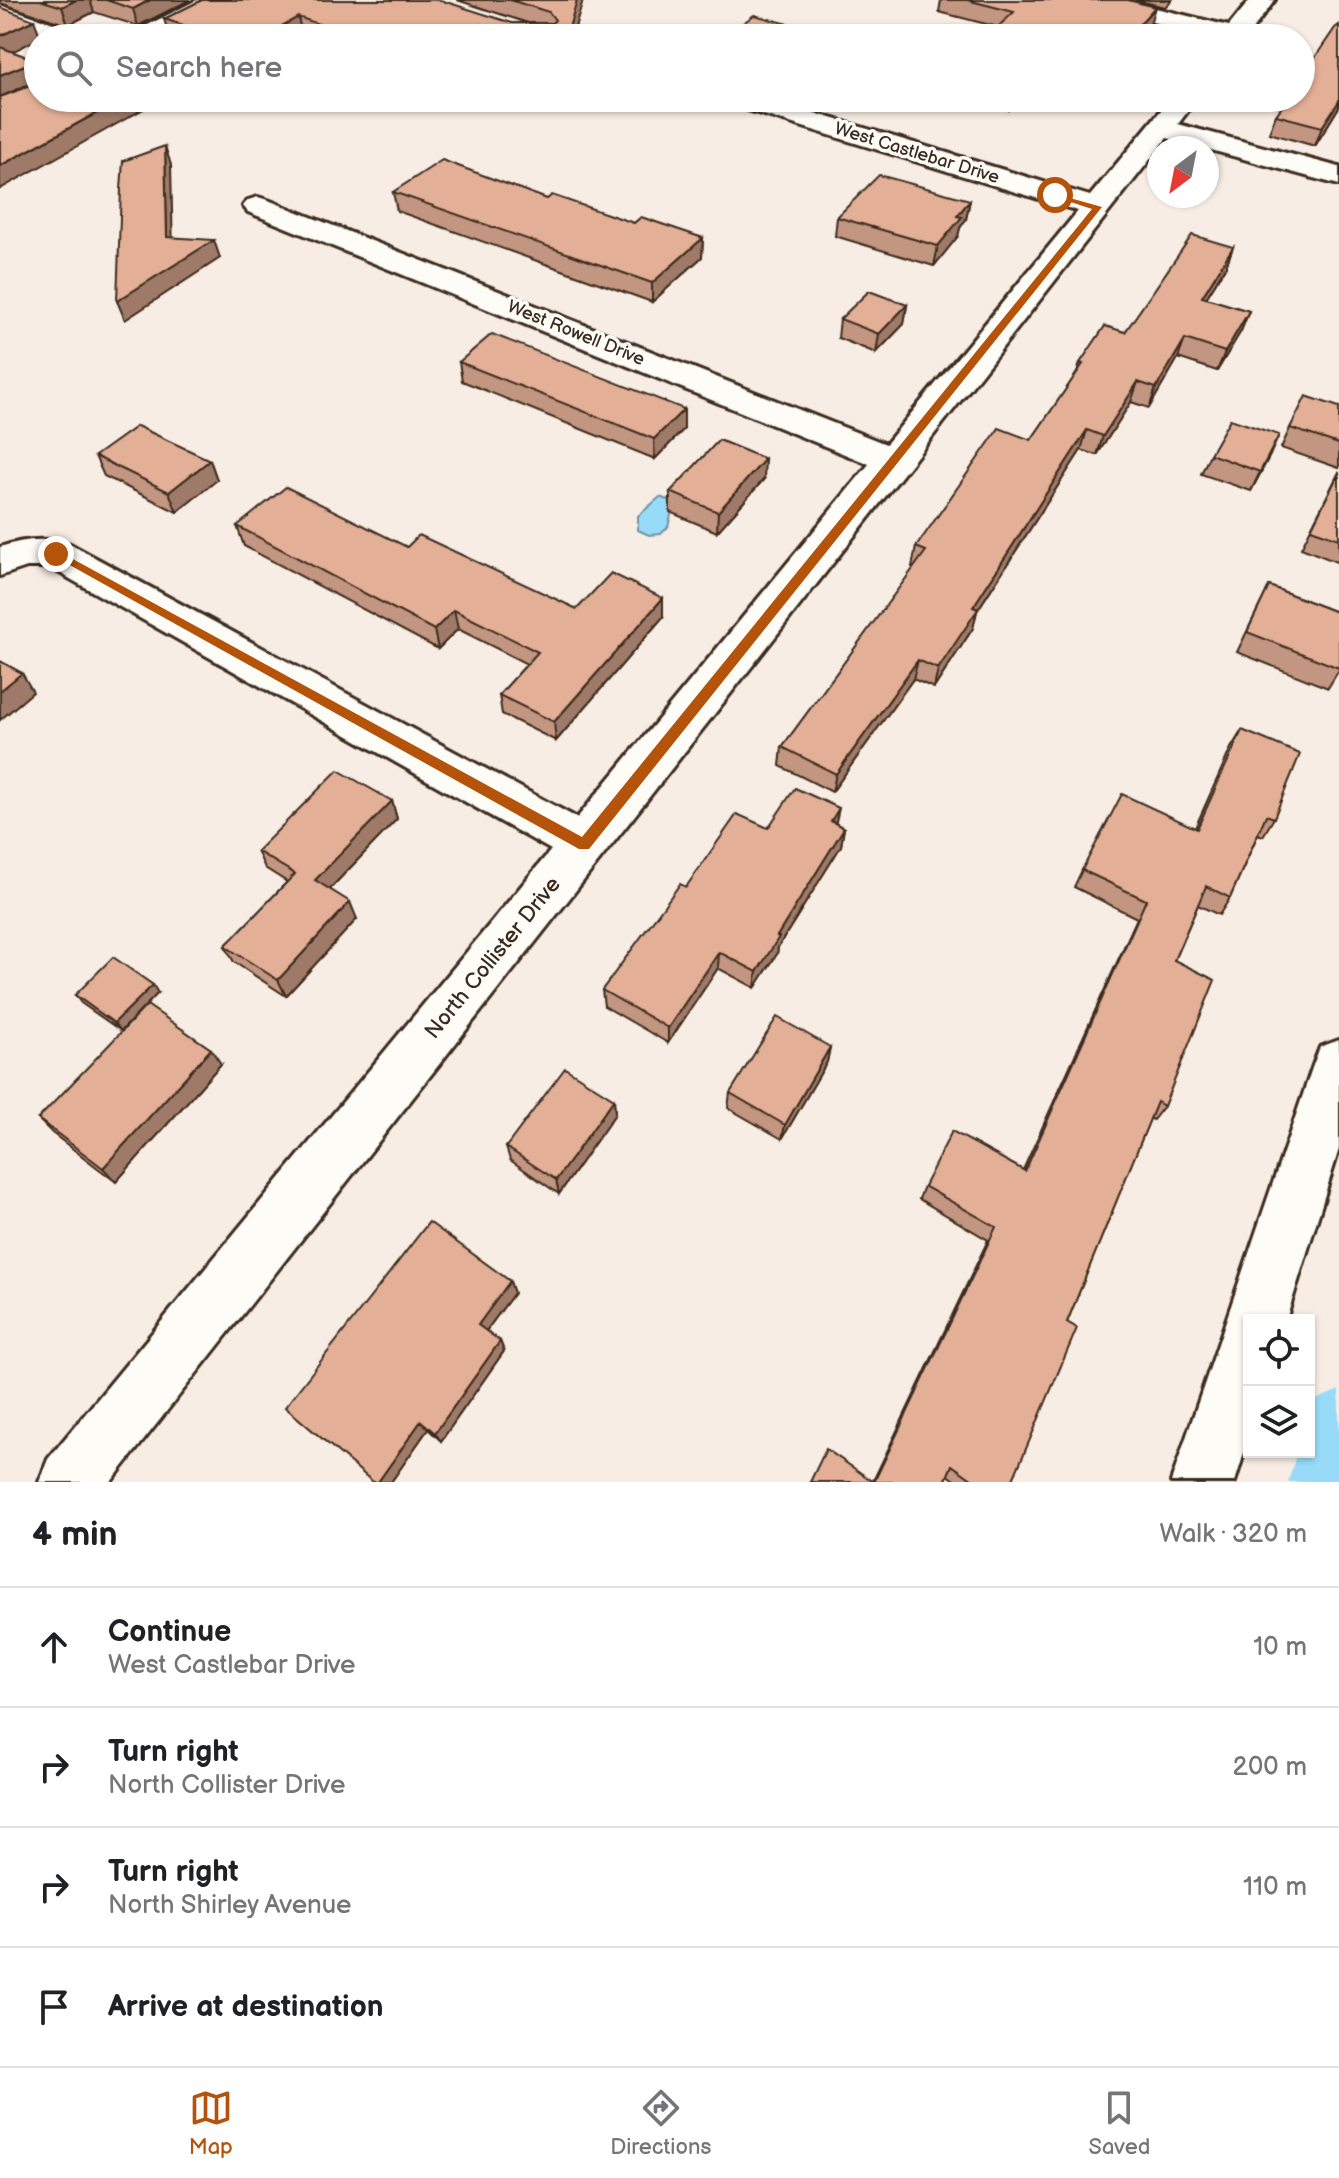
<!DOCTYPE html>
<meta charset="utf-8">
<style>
body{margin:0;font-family:"Balsamiq Sans",sans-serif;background:#f2f2f2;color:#202124}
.controls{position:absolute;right:24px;bottom:24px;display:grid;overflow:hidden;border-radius:0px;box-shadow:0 2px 6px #0004}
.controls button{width:72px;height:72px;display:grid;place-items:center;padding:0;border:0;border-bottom:2px solid #e0e0e0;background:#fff;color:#202124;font:40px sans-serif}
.compass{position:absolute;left:1147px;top:136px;width:72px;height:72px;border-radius:50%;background:#fff;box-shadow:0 2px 6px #0004;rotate:212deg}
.stop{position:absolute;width:24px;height:24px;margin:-18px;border:6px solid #b45309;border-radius:50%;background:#fff}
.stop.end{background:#b45309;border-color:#fff;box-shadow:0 2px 8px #0008}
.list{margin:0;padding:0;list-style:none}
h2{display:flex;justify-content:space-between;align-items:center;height:104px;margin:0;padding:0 32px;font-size:34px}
h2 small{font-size:26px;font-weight:400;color:#757577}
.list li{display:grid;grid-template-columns:52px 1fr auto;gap:24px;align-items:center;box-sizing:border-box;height:120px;padding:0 32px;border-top:2px solid #e0e0e0}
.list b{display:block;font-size:30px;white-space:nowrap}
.list p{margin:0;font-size:26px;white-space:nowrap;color:#757577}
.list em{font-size:26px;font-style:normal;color:#757577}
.icon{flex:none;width:44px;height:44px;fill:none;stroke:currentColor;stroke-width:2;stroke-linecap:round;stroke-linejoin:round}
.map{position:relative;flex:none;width:1339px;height:1482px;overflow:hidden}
.search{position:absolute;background:#fff;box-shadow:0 2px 6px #0004;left:24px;right:24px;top:24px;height:88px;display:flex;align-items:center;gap:20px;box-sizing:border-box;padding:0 28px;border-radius:44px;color:#757577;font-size:30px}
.sheet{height:584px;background:#fff}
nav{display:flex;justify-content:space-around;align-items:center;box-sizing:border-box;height:112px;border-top:2px solid #e0e0e0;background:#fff;font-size:22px;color:#757577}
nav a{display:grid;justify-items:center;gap:4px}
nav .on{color:#b45309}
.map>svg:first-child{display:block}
</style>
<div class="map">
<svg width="1339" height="1482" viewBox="0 0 1339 1482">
<rect width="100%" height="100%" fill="#f8ede4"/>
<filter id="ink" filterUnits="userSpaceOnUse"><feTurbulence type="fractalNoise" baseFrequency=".0125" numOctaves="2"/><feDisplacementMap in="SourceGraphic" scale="16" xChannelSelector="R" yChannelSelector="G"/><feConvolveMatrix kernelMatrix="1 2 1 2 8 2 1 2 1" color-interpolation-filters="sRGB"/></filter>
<g filter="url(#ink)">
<polygon fill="#97dbf9" stroke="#7294a1" stroke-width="2" points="670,496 675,499 668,527 661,534 649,535 638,530 638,516 660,497 667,500"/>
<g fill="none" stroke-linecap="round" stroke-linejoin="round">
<polygon fill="#97dbf9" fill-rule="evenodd" points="1339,1390 1339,1482 1288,1482 1297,1452 1309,1452 1309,1417 1316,1400"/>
<g stroke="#3b2a1e" stroke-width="6">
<g id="minor">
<polygon points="197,0 228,0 225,5 160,38 128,38 132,33"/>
<polygon points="1081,0 1123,0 1229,26 1250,0 1275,0 1246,38 1217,38 1084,5"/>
<polygon points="0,5 83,33 87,38 50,38 0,20"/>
<path d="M 724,98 L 765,98 L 1090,196 L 1171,98 L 1198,98 L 1178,124 L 1339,167 L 1339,185 L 1167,138 L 111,1482 L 39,1482 L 48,1459 L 551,850 L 49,567 L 27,567 L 0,576 L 0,547 C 23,539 46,537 70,544 L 577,818 L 869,464 L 248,212 L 243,206 L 248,200 L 258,197 L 268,200 L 886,444 L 1078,211 L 728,104 Z"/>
<polygon points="1339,1040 1339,1149 1286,1320 1249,1320 1249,1437 1235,1482 1171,1482 1313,1065 1320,1047"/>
</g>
</g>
<use href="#minor" fill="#fdfcf7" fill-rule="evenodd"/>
</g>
<g fill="#c39681" stroke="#3b2a1e" stroke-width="2">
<polygon points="0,0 190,0 138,26 94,12 68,25 0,3"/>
<polygon points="202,0 512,23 528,23 457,0 583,0 572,38 310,38 302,35 296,38 163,38 169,35 164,19"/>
<polygon points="941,0 1128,0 1150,24 1138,38 986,38 998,27 939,12"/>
<polygon points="1135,0 1172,0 1165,7"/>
<polygon points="972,98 1021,98 1010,109"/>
<polygon points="1339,107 1315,146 1269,133 1276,115"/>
<polygon points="393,192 547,199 634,223 703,238 702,257 652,302 397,211"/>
<polygon points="970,200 966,219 960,228 958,236 934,266 835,236 837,217"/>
<polygon points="1233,247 1226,266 1206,298 1249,311 1241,331 1217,371 1178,358 1149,408 1131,402 1097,455 1081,450 977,611 973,628 934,688 913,679 832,792 780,766 782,747 914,568 912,567 916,547 1031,440 1077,373 1080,363 1125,332"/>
<polygon points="907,305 904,324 876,353 838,338 840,319"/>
<polygon points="459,362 684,429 655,459 462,381"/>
<polygon points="1339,407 1339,468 1281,448 1290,428"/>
<polygon points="1210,454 1270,455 1251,491 1201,474"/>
<polygon points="95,456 210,460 217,480 177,512 104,476"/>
<polygon points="1339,472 1339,563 1301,548"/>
<polygon points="764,479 717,532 670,512 670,492"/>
<polygon points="237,526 407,547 577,609 663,617 556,741 502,714 499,695 527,664 458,629 438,649 244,546"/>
<polygon points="1269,586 1339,613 1339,670 1328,688 1237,652"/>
<polygon points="1242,730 1274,818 1263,836 1258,834 1230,898 1219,915 1198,905 1174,960 1164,1106 1153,1120 1150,1118 1067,1322 1012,1482 958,1482 948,1475 945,1482 809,1482 873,1481 988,1240 919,1199 924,1186 1023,1170 1137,918 1074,887 1082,870 1195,828 1231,748"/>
<polygon points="392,801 397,819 330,889 357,919 286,996 234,962 225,946 287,882 265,868 257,851"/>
<polygon points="836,824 844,828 841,846 778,947 777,954 755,988 718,968 668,1043 604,1006 602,990 686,887 768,828"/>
<polygon points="158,993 121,1031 81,1003 75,995"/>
<polygon points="830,1047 827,1062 782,1139 728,1108 730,1093"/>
<polygon points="221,1064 116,1182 52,1133 38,1119"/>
<polygon points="614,1099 615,1114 559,1194 510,1160 506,1147"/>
<polygon points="514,1293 486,1331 500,1341 504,1351 441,1441 428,1429 391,1482 373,1482"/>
</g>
<g fill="#9f7a69" stroke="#3b2a1e" stroke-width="2">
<polygon points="76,0 90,0 94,12 68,25 62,7"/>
<polygon points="150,0 190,0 138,26 133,9"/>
<polygon points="577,0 583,0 572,38 566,38"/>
<polygon points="1155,7 1150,24 1138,38 1127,38"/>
<polygon points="298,17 302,35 296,38 260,38"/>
<polygon points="34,20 41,38 38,38 38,39 0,58 0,36"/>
<polygon points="377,31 379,38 365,38"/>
<polygon points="32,62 36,81 0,97 0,75"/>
<polygon points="124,98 163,98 0,189 0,166"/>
<polygon points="1013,98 1021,98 1010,109"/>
<polygon points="1339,101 1339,107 1315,146 1322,127"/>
<polygon points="165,146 171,165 173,255 167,237"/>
<polygon points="970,200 966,219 960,228 958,236 934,266 938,246 957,216"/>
<polygon points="703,238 702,257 652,302 652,283"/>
<polygon points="214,240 220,258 125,320 117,301"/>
<polygon points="1233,247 1226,266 1195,316 1202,297"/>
<polygon points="907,305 904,324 876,353 879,334"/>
<polygon points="1249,311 1241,331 1217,371 1225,352"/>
<polygon points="1185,339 1178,358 1149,408 1156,388"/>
<polygon points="1138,382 1131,402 1097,455 1103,436"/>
<polygon points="684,409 684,429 655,459 654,439"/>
<polygon points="1087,430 1081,450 977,611 973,628 934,688 938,669 973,607"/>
<polygon points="1279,435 1270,455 1251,491 1260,472"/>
<polygon points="765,459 764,479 717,532 718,512"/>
<polygon points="210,460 217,480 177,512 169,492"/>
<polygon points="663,598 663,617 556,741 554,722"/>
<polygon points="454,610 458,629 438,649 434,630"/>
<polygon points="918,660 913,679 832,792 836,774"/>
<polygon points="22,673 33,692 0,720 0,691"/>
<polygon points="392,801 397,819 322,897 315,880"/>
<polygon points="839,808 835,826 831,821"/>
<polygon points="844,828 841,846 778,947 777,954 755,988 757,972 777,936"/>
<polygon points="350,902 357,919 286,996 278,980"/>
<polygon points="719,952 718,968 668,1043 668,1028"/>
<polygon points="153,985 158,993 121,1031 114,1023"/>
<polygon points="830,1047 827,1062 782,1139 785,1125"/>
<polygon points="211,1049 221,1064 116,1182 103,1168"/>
<polygon points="614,1099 615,1114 559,1194 556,1180"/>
<polygon points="510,1281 514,1293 483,1335 478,1325"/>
<polygon points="500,1341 504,1351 441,1441 435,1433"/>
<polygon points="421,1421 428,1429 391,1482 378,1482"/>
</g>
<g fill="#e3af96" stroke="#3b2a1e" stroke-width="2">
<polygon points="40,0 76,0 62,7"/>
<polygon points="106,0 150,0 133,9"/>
<polygon points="202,0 440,0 512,23 552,23 555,20 549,12 510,0 577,0 566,38 400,38 377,31 365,38 360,38 298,17 260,38 163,38 186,26 164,19"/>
<polygon points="967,0 1128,0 1155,7 1127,38 1074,38 1069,37 1067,38 986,38 1014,12"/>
<polygon points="0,7 34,20 0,36"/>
<polygon points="754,15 834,36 831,38 723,38"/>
<polygon points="1339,25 1339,101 1322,127 1276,115 1288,98 1301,98 1301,78 1335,28"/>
<polygon points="0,47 38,61 38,77 34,77 32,62 0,75"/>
<polygon points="38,83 38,98 124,98 0,166 0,97"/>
<polygon points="165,146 167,237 214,240 117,301 121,189 123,161"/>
<polygon points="442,160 547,199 552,195 634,223 641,217 703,238 652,283 393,192"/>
<polygon points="879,175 970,200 957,216 962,217 938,246 837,217"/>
<polygon points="1192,235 1233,247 1202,297 1249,311 1225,352 1185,339 1156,388 1138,382 1103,436 1087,430 973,607 978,609 938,669 918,660 836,774 782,747 926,551 916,547 999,428 1031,440 1083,364 1080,363 1105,326 1125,332"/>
<polygon points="869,291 907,305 879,334 840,319"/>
<polygon points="492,334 684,409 654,439 459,362"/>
<polygon points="1306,396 1339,407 1339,444 1290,428"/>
<polygon points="1230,419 1279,435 1260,472 1210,454"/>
<polygon points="137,426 210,460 169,492 95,456"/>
<polygon points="719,440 765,459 718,512 670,492"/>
<polygon points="1339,473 1339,539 1311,529"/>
<polygon points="286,487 407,547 419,535 577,609 611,573 663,598 554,722 499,695 538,652 454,610 434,630 237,526"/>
<polygon points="1269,586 1339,613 1339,668 1247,632"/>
<polygon points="0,661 22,673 0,691"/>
<polygon points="1242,730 1300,754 1274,818 1266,815 1230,898 1206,886 1174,960 1215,980 1164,1106 1157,1102 1067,1322 1077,1328 1012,1482 976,1482 952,1465 945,1482 810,1482 826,1449 874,1482 996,1227 924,1186 952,1131 1025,1171 1146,900 1082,870 1122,794 1197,829"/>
<polygon points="338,770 392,801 315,880 350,902 278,980 225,946 295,874 257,851"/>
<polygon points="795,788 839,808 831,821 844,828 777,936 779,937 757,972 719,952 668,1028 602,990 680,884 686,887 737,814 768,828"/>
<polygon points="113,957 153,985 114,1023 75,995"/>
<polygon points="147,1005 211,1049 103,1168 38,1119"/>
<polygon points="777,1017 830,1047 785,1125 730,1093"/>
<polygon points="565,1068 614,1099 556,1180 506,1147"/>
<polygon points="429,1222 510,1281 478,1325 500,1341 435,1433 421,1421 378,1482 373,1482 285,1407"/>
</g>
</g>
<polygon fill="#b45309" points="1052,193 1102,207 589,849 579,849 50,554 60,552 582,837 1092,209 1052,196"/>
<g text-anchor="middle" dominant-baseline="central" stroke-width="7" stroke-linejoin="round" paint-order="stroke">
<g font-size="18" fill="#3b2a1e" stroke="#fdfcf7">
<text transform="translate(917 153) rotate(17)">West Castlebar Drive</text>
<text transform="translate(576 333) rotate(22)">West Rowell Drive</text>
</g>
<g font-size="22" fill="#3b2a1e" stroke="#fdfcf7">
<text transform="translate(493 958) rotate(-51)">North Collister Drive</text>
</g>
</g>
</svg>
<div class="controls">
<button><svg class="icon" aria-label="locate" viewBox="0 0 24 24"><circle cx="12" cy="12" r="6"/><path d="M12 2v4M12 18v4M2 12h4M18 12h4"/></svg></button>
<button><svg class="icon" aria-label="layers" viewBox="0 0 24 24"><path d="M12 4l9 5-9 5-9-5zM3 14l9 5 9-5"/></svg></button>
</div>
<svg class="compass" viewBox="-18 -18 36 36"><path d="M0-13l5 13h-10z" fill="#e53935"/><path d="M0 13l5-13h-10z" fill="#757577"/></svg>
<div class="stop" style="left:1055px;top:195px"></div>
<div class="stop end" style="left:56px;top:554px"></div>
<div class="search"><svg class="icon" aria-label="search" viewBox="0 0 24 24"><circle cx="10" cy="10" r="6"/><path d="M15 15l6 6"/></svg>Search here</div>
</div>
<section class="sheet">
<h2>4 min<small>Walk · 320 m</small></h2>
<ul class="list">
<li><svg class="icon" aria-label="ahead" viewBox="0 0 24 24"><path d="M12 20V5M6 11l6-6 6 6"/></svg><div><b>Continue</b><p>West Castlebar Drive</p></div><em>10 m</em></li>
<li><svg class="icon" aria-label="right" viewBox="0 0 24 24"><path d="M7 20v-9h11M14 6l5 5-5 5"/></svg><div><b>Turn right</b><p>North Collister Drive</p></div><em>200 m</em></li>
<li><svg class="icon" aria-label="right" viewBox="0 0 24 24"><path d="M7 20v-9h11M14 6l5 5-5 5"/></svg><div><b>Turn right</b><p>North Shirley Avenue</p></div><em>110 m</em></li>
<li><svg class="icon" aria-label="arrive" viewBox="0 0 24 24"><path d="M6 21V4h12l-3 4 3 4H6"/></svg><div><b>Arrive at destination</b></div></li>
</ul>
</section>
<nav>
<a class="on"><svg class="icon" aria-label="map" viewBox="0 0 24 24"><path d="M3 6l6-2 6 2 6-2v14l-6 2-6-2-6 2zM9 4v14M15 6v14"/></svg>Map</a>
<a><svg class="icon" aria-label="directions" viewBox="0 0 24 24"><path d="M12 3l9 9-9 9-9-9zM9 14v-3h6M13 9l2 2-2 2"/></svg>Directions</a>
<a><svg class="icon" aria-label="saved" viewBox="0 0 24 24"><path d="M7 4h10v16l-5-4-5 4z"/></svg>Saved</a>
</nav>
